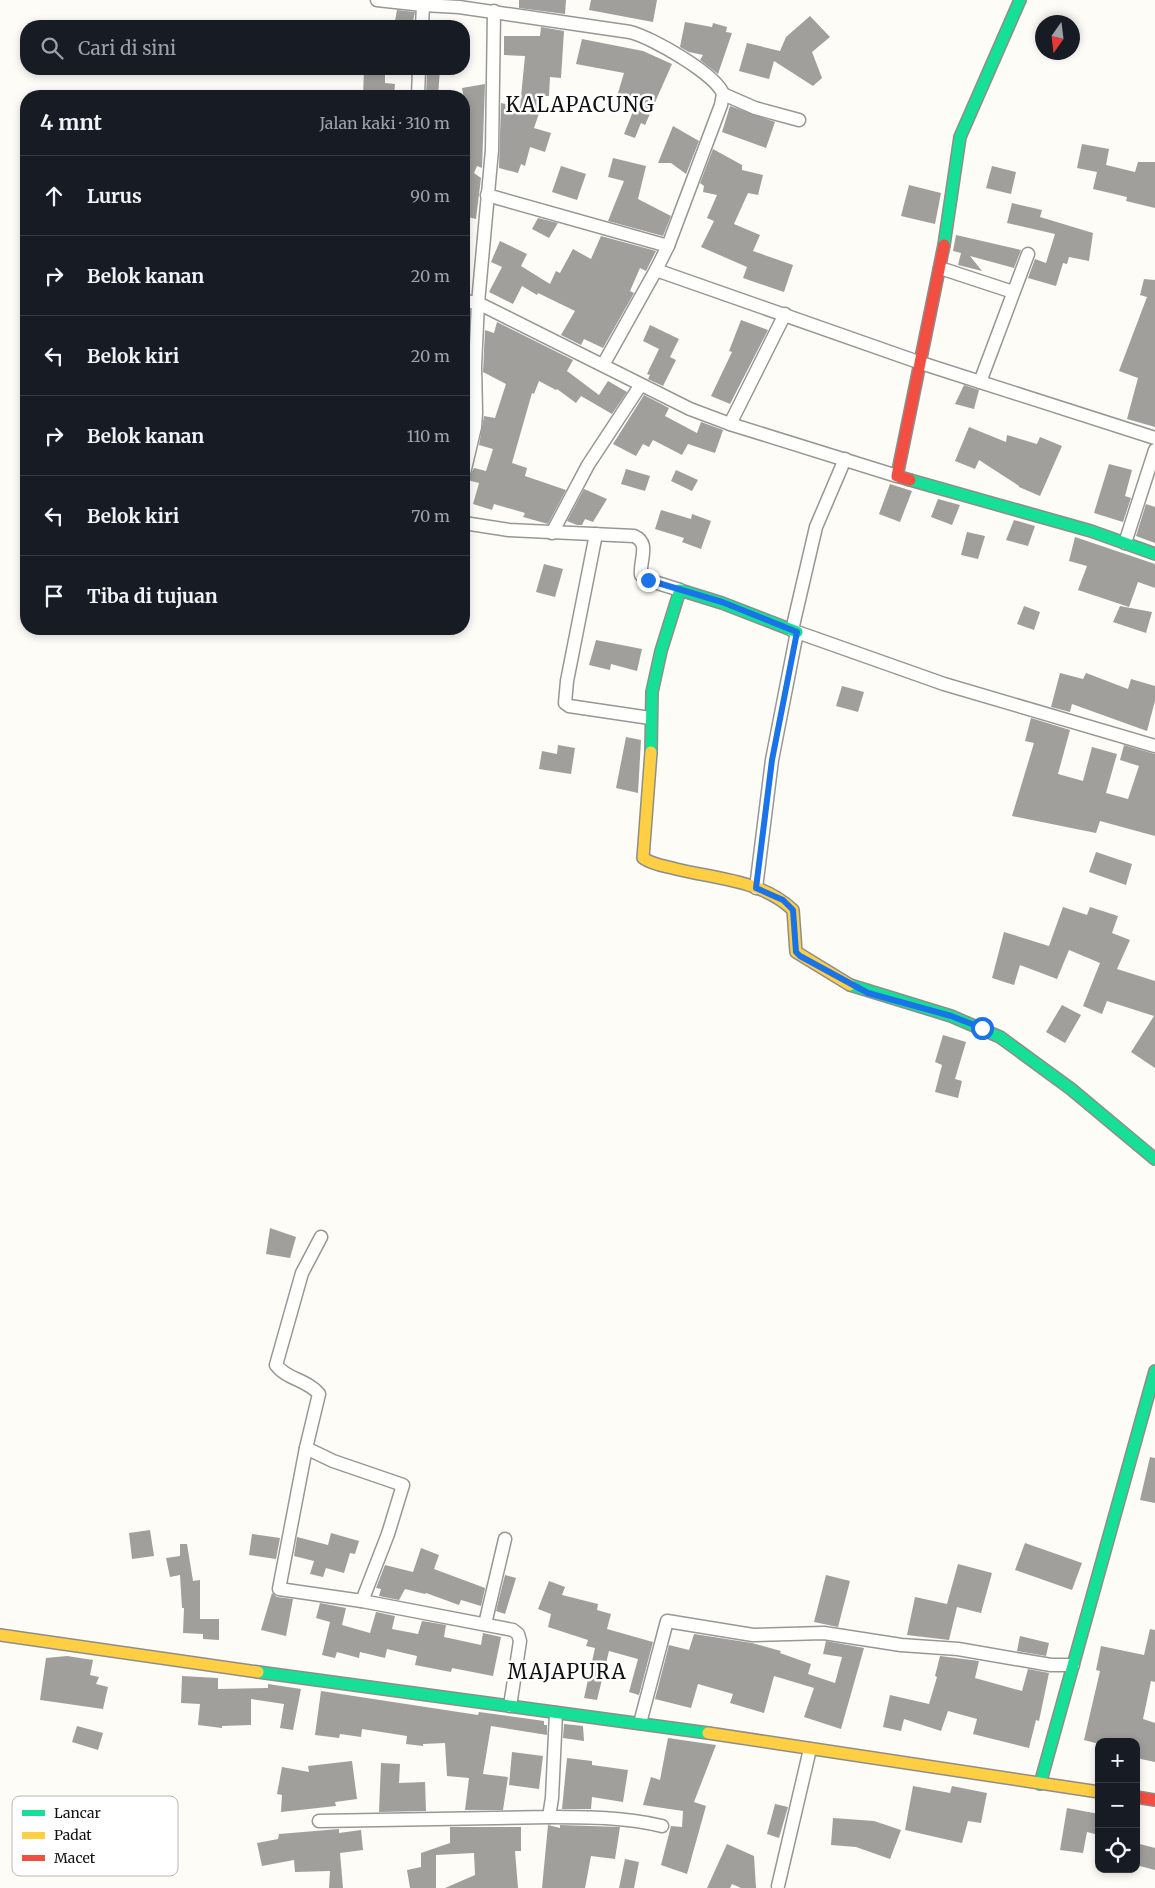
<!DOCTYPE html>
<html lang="id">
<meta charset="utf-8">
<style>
body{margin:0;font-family:Merriweather,serif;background:#242831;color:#f1f3f6}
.controls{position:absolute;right:15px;bottom:15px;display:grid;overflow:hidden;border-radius:10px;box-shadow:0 2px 8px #0003}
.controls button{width:45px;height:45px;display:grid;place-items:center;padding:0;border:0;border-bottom:1px solid #363941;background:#171b24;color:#f1f3f6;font:25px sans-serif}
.compass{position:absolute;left:1035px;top:15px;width:45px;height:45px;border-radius:50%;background:#171b24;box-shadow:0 2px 8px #0003;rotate:194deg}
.stop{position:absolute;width:15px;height:15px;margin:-11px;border:4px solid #1a73e8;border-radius:50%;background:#fff}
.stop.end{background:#1a73e8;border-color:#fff;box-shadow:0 1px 5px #0008}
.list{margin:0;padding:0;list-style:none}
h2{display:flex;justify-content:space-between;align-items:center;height:65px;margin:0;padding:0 20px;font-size:21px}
h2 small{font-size:16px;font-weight:400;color:#9ea1a6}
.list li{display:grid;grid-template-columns:32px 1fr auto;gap:15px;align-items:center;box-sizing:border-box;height:80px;padding:0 20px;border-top:1px solid #363941}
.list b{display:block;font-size:19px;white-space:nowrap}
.list em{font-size:16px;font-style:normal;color:#9ea1a6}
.icon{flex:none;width:28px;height:28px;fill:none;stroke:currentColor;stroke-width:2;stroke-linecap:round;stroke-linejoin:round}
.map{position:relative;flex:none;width:1155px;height:1888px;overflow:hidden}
.search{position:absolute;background:#171b24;box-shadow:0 2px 8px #0003;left:20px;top:20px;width:450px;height:55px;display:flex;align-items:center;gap:12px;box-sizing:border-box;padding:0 18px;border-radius:20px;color:#9ea1a6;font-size:19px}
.panel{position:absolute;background:#171b24;box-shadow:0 2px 8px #0003;left:20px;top:90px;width:450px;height:545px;border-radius:20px}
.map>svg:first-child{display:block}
</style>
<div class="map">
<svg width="1155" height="1888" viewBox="0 0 1155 1888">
<rect width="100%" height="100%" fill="#fdfcf7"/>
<g fill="#a19f9c">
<polygon points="519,0 566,0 565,14 519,8"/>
<polygon points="591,0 657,0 653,22 589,10"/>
<polygon points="397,10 415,12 412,26 394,26"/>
<polygon points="810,16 830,37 812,52 822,78 813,86 774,61 769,79 739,71 747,43 780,51 786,37"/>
<polygon points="685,22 712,27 713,23 727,27 726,32 732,33 718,74 700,60 703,55 689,52 680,47"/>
<polygon points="541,27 564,31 561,78 550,77 549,96 545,96 534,128 551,133 545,152 530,147 525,166 521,164 518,173 499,168 501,103 520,107 525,56 504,55 504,36 540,36"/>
<polygon points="582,39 643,51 672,64 645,125 641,123 635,138 624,134 638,99 618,93 624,73 576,64"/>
<polygon points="364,69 385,69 385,83 395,84 394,96 363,96"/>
<polygon points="427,69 440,69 438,96 426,96"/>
<polygon points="485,84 482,168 477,166 474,173 481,178 476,219 464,216 464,159 469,159 469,105 465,105 462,88"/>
<polygon points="730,106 775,122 766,148 722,132"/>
<polygon points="673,126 699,141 686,174 671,163 658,163"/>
<polygon points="1082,144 1109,149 1106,165 1135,172 1138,162 1155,162 1155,208 1126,201 1127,197 1093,189 1097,172 1077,168"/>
<polygon points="713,149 742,165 742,170 763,175 758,195 748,193 734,224 760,235 753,251 793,265 784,292 743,278 747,267 701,247 714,221 707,218 717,195 703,192 704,186 700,183"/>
<polygon points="613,158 646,166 638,199 671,216 663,236 608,221 624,181 608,177"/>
<polygon points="561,166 586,174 577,200 552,192"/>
<polygon points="992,166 1016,172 1011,194 986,188"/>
<polygon points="909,185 941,193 935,224 901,216"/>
<polygon points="1012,203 1042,210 1040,217 1093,233 1089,261 1069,257 1067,264 1063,263 1056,286 1028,278 1035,259 1046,263 1055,234 1007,223"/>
<polygon points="538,218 558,223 549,238 532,229"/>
<polygon points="956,235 1021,250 1014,268 970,256 982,271 958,265 961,253 953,251"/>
<polygon points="601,236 656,251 646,271 640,268 630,291 634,293 603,348 584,339 581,345 561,335 575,311 538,293 537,295 522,286 513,304 489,292 502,267 491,262 500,241 527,254 521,266 550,284 556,271 560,273 573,249 591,259"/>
<polygon points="1144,279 1155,280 1155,427 1127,419 1138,378 1119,371 1147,297 1140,295"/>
<polygon points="741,320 768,330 730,404 711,396 732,352 729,351"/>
<polygon points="497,322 573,360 567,371 599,395 608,381 627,392 612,414 581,396 576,403 557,389 556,390 539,381 534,394 532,393 512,463 527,468 525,476 566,490 548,524 523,517 525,513 494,504 492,510 473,504 479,483 467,480 474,468 486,471 493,449 479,445 484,416 495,418 506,384 483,372 485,330 494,333"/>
<polygon points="650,325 679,339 670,357 676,360 663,386 648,379 650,375 647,374 659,349 643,341"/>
<polygon points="464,329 469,330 467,355 464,354"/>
<polygon points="964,385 979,390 974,409 955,404"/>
<polygon points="644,395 669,408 665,416 697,433 701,422 723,430 715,453 688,444 682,455 653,440 649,447 643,444 636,456 613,444"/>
<polygon points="464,412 468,413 464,439"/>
<polygon points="969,427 1006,442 1007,435 1037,444 1040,437 1062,446 1040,496 1019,487 1019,486 979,460 975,469 955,461"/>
<polygon points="1109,464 1132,470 1125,496 1131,498 1123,522 1094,513"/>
<polygon points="626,469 650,476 645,491 621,484"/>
<polygon points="676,470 698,480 692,491 671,481"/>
<polygon points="890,484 912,491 900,522 879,514"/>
<polygon points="584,489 607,499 593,522 585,519 582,525 577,525 567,521"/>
<polygon points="938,499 960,505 952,525 931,517"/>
<polygon points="1146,504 1155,507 1155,543 1136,536"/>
<polygon points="661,510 691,519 692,514 711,521 701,549 682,542 684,538 655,529"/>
<polygon points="1014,520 1035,526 1028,546 1006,540"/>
<polygon points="967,532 985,536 978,559 961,555"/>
<polygon points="1075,537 1155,564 1155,588 1138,582 1129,607 1078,590 1087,566 1069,561"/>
<polygon points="544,564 563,569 555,597 536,592"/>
<polygon points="1024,606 1040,612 1034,630 1017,624"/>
<polygon points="1120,606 1152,612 1146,633 1113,622"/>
<polygon points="596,640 642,649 637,671 611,664 610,670 589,665"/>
<polygon points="1060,673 1083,679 1086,673 1128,689 1131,679 1155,686 1155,701 1147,731 1072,704 1070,712 1051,707"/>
<polygon points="842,686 864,692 858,712 836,706"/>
<polygon points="1031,718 1070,730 1058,774 1083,781 1092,747 1117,754 1106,793 1128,799 1139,766 1120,760 1124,745 1155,754 1155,836 1100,821 1096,833 1012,816 1034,743 1025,741"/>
<polygon points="626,737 641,740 638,793 616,788"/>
<polygon points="558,745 575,748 571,774 539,769 542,751 557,754"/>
<polygon points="1096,852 1132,864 1126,885 1089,872"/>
<polygon points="1063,907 1087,915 1090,907 1118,916 1112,933 1130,940 1117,969 1155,981 1155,1068 1131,1052 1154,1016 1107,1001 1102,1014 1083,1006 1100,963 1069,950 1057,979 1020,965 1014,985 992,978 1004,932 1049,946"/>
<polygon points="1062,1005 1081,1015 1065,1043 1046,1032"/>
<polygon points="943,1035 966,1042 955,1079 962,1081 958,1098 935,1092 942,1065 935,1062"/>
<polygon points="270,1228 296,1237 290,1258 266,1254"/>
<polygon points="1150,1457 1155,1458 1155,1503 1140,1500"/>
<polygon points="150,1530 154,1556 132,1559 129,1533"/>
<polygon points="331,1533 359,1541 355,1554 350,1553 344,1573 326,1568 323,1577 310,1574 314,1561 294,1556 297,1537 328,1545"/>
<polygon points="252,1534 280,1538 276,1559 249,1555"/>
<polygon points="1025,1543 1082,1563 1072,1590 1015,1570"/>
<polygon points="180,1544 187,1544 193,1581 200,1580 200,1619 219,1619 219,1640 203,1639 203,1634 183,1633 184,1608 182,1608 180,1575 170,1577 166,1558 180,1556"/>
<polygon points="421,1548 439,1555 434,1569 485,1588 487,1580 481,1606 461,1600 459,1605 426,1593 425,1594 405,1589 399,1600 379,1596 381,1589 376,1588 385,1565 413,1572"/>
<polygon points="958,1564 992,1573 981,1613 957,1607 949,1640 907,1635 915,1597 947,1604"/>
<polygon points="505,1575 516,1578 505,1614 496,1611"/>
<polygon points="826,1575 850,1581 838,1627 814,1622"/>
<polygon points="549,1581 565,1587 562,1595 598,1604 597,1610 611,1614 607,1629 653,1642 639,1695 629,1692 638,1659 609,1651 597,1700 584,1698 595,1648 586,1646 588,1640 548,1627 551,1614 538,1609"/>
<polygon points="272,1593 277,1597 293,1599 286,1636 261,1630"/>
<polygon points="320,1603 346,1608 342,1625 370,1633 376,1612 395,1616 392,1629 418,1634 422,1621 446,1625 444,1637 481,1645 483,1633 501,1637 493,1676 452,1668 451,1672 415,1665 417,1656 387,1649 385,1658 360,1652 359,1658 337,1652 335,1658 322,1655 330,1622 316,1618"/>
<polygon points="1150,1629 1155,1630 1155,1682 1151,1681 1143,1719 1155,1723 1155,1762 1136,1758 1136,1742 1099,1742 1099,1744 1084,1740 1100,1671 1096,1670 1101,1646 1144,1655"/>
<polygon points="694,1634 752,1643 781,1651 780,1653 811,1664 808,1674 835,1683 842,1657 823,1654 826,1641 864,1648 841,1729 804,1717 814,1688 774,1676 764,1713 730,1703 733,1694 698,1684 691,1708 655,1699 669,1645 689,1650"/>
<polygon points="1020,1636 1049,1643 1046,1656 1017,1651"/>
<polygon points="67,1656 93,1660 90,1675 99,1677 96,1684 108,1687 103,1709 40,1700 46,1658"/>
<polygon points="940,1656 979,1661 975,1678 1022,1691 1028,1669 1049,1673 1039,1721 1036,1720 1029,1748 973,1734 977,1719 948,1711 941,1731 904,1719 901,1731 883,1727 890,1695 929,1704 937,1677 935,1676"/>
<polygon points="182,1676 218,1678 218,1689 268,1688 268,1684 301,1689 293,1730 280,1728 284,1704 251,1699 251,1725 222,1726 222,1728 198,1725 200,1704 181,1703"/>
<polygon points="321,1691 478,1715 479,1712 544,1721 544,1725 547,1725 547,1735 491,1726 483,1774 508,1777 503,1810 465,1810 469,1778 447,1776 445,1743 423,1744 423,1746 406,1744 407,1736 362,1729 361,1737 340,1734 339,1738 315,1735"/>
<polygon points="564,1724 583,1726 584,1741 563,1738"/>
<polygon points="77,1726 103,1733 98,1750 72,1742"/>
<polygon points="668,1738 716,1745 694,1802 706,1806 687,1874 661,1865 671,1826 682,1827 683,1811 643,1805 651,1777 660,1780"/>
<polygon points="512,1752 543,1756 539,1789 509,1785"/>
<polygon points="567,1758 592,1761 592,1765 628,1770 623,1802 592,1797 591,1809 562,1809"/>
<polygon points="352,1761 357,1799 335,1802 336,1806 281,1812 282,1795 277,1794 282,1767 309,1772 308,1766"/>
<polygon points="381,1763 400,1764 399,1783 425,1782 426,1811 379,1812"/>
<polygon points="913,1786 950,1793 952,1786 987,1793 981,1823 968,1821 962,1843 905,1830"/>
<polygon points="775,1804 788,1807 779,1838 767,1834"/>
<polygon points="1067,1808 1099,1814 1099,1835 1087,1832 1083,1853 1060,1850"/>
<polygon points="833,1818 874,1821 901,1830 890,1859 856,1847 831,1845"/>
<polygon points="548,1825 560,1828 560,1825 620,1827 615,1859 591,1856 585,1888 542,1888"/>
<polygon points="450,1827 521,1827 521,1851 515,1851 518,1888 445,1888 475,1875 474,1853 436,1855 436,1888 410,1888 407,1870 421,1867 421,1853 450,1843"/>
<polygon points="339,1829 339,1833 361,1830 363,1850 340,1853 343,1888 329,1888 330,1871 295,1872 294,1860 262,1866 257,1843 278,1839 279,1834"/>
<polygon points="1136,1843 1155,1848 1155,1870 1136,1865"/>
<polygon points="727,1844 754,1856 756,1888 741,1888 732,1884 730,1888 707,1888"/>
<polygon points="625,1859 639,1862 634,1888 619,1888"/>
</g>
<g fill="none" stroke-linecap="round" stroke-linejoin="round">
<g stroke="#979795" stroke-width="15">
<g id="street">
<path d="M 377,0 L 423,5 L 459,7 L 630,32 C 651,37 716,74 723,94 L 721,105 L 668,246 L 656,270"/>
<polyline points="422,26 423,5"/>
<polyline points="723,94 755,108 799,120"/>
<polyline points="418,96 419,69"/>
<polyline points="487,195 668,246"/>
<polyline points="940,268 1013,292"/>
<polyline points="464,301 478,303 492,150 494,11"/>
<polyline points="603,365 656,270 921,363 1155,438"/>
<polyline points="980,382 1028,254"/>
<polyline points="730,424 785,314"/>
<polyline points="464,473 475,427 476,413 475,366 478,303 690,409 730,424 897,476"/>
<path d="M 464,523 L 509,530 L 634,536 C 651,543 639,561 641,575 L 648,580 L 680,590"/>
<polyline points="552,533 588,465 640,386"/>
<polyline points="596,534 567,681 565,703 569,706 650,718"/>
<polyline points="1125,543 1155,450"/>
<polyline points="792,630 816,527 845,459"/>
<polyline points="756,888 772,760 797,632 944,684 1155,746"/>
<path d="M 321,1237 L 302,1273 L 276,1365 C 286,1379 308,1380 319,1394 L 306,1448 L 333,1461 L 403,1485 L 388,1534 L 362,1601"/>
<polyline points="306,1448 279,1589 362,1601 513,1630 518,1634 520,1641 510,1706"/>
<polyline points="485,1624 505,1539"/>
<polyline points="640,1723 667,1621 753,1635 824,1633 901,1645 958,1649 1051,1665 1073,1665"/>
<path d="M 549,1817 C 588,1817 624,1817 662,1826"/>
<polyline points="319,1821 549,1817 552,1798 556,1713"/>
<polyline points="778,1886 810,1749"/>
</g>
</g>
<g stroke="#8e8d8b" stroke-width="14">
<g id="fast">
<polyline points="944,245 960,137 1020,0"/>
<polyline points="910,480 1091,531 1155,554"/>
<polyline points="651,752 652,692 661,651 680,590 722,603 797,632"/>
<polyline points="850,985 951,1016 1000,1037 1071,1089 1155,1159"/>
<polyline points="258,1672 708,1733"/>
<polyline points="1040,1784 1155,1371"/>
</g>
</g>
<g stroke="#8e8d8b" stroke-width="14">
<g id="slow">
<path d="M 651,752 L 643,858 C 653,865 665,866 676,869 C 716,879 762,880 793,910 L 796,952 L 850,985"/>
<polyline points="0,1635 258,1672"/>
<polyline points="708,1733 1099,1792"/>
</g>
</g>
<g stroke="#8e8d8b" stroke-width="14">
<g id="jam">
<polyline points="910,480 897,476 944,245"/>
<polyline points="1136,1797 1155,1800"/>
</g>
</g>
<use href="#street" stroke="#fffffe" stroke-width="12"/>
<use href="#fast" stroke="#16e098" stroke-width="11"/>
<use href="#slow" stroke="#ffcf43" stroke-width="11"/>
<use href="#jam" stroke="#f24e42" stroke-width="11"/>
</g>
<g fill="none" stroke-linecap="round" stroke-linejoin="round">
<polyline stroke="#1a73e8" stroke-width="6" points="648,580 722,602 797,632 772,760 756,888 783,900 793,910 796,952 800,956 868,993 951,1016 982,1028"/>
</g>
<g text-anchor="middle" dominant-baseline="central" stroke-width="5" stroke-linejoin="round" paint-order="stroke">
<g font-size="20" letter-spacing="1" fill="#111" stroke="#fff">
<text x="580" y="104">KALAPACUNG</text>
<text x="567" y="1671">MAJAPURA</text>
</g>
</g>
<rect x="12" y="1796" width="166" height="80" rx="8" fill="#fff" stroke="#b8b8b8" stroke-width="1"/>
<rect x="22" y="1810" width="23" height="6" fill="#16e098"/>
<rect x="22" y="1832" width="23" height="7" fill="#ffcf43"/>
<rect x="22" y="1855" width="23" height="6" fill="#f24e42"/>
<g font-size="14" fill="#111">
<text x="54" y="1818">Lancar</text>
<text x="54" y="1840">Padat</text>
<text x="54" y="1863">Macet</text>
</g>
</svg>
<div class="controls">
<button>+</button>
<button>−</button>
<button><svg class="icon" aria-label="locate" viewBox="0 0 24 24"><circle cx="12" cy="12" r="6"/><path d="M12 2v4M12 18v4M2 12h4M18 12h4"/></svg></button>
</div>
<svg class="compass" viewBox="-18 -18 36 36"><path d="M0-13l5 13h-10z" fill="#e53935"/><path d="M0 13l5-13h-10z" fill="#9ea1a6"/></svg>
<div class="stop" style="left:982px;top:1028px"></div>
<div class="stop end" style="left:648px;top:580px"></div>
<div class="search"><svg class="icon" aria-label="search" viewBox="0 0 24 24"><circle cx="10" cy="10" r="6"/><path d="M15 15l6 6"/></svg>Cari di sini</div>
<section class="panel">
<h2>4 mnt<small>Jalan kaki · 310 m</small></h2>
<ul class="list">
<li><svg class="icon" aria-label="ahead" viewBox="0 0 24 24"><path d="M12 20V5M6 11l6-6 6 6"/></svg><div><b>Lurus</b></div><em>90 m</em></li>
<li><svg class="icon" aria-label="right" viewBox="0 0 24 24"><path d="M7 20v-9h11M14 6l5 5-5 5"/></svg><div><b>Belok kanan</b></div><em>20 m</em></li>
<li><svg class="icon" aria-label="left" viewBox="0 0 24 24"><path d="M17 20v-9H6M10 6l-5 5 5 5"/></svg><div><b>Belok kiri</b></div><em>20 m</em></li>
<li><svg class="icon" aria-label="right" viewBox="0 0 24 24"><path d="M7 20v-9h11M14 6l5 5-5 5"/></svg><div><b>Belok kanan</b></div><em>110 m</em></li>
<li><svg class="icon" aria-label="left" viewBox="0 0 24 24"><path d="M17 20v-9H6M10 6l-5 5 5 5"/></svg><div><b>Belok kiri</b></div><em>70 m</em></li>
<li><svg class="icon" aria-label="arrive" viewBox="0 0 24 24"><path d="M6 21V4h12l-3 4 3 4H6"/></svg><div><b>Tiba di tujuan</b></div></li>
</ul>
</section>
</div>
